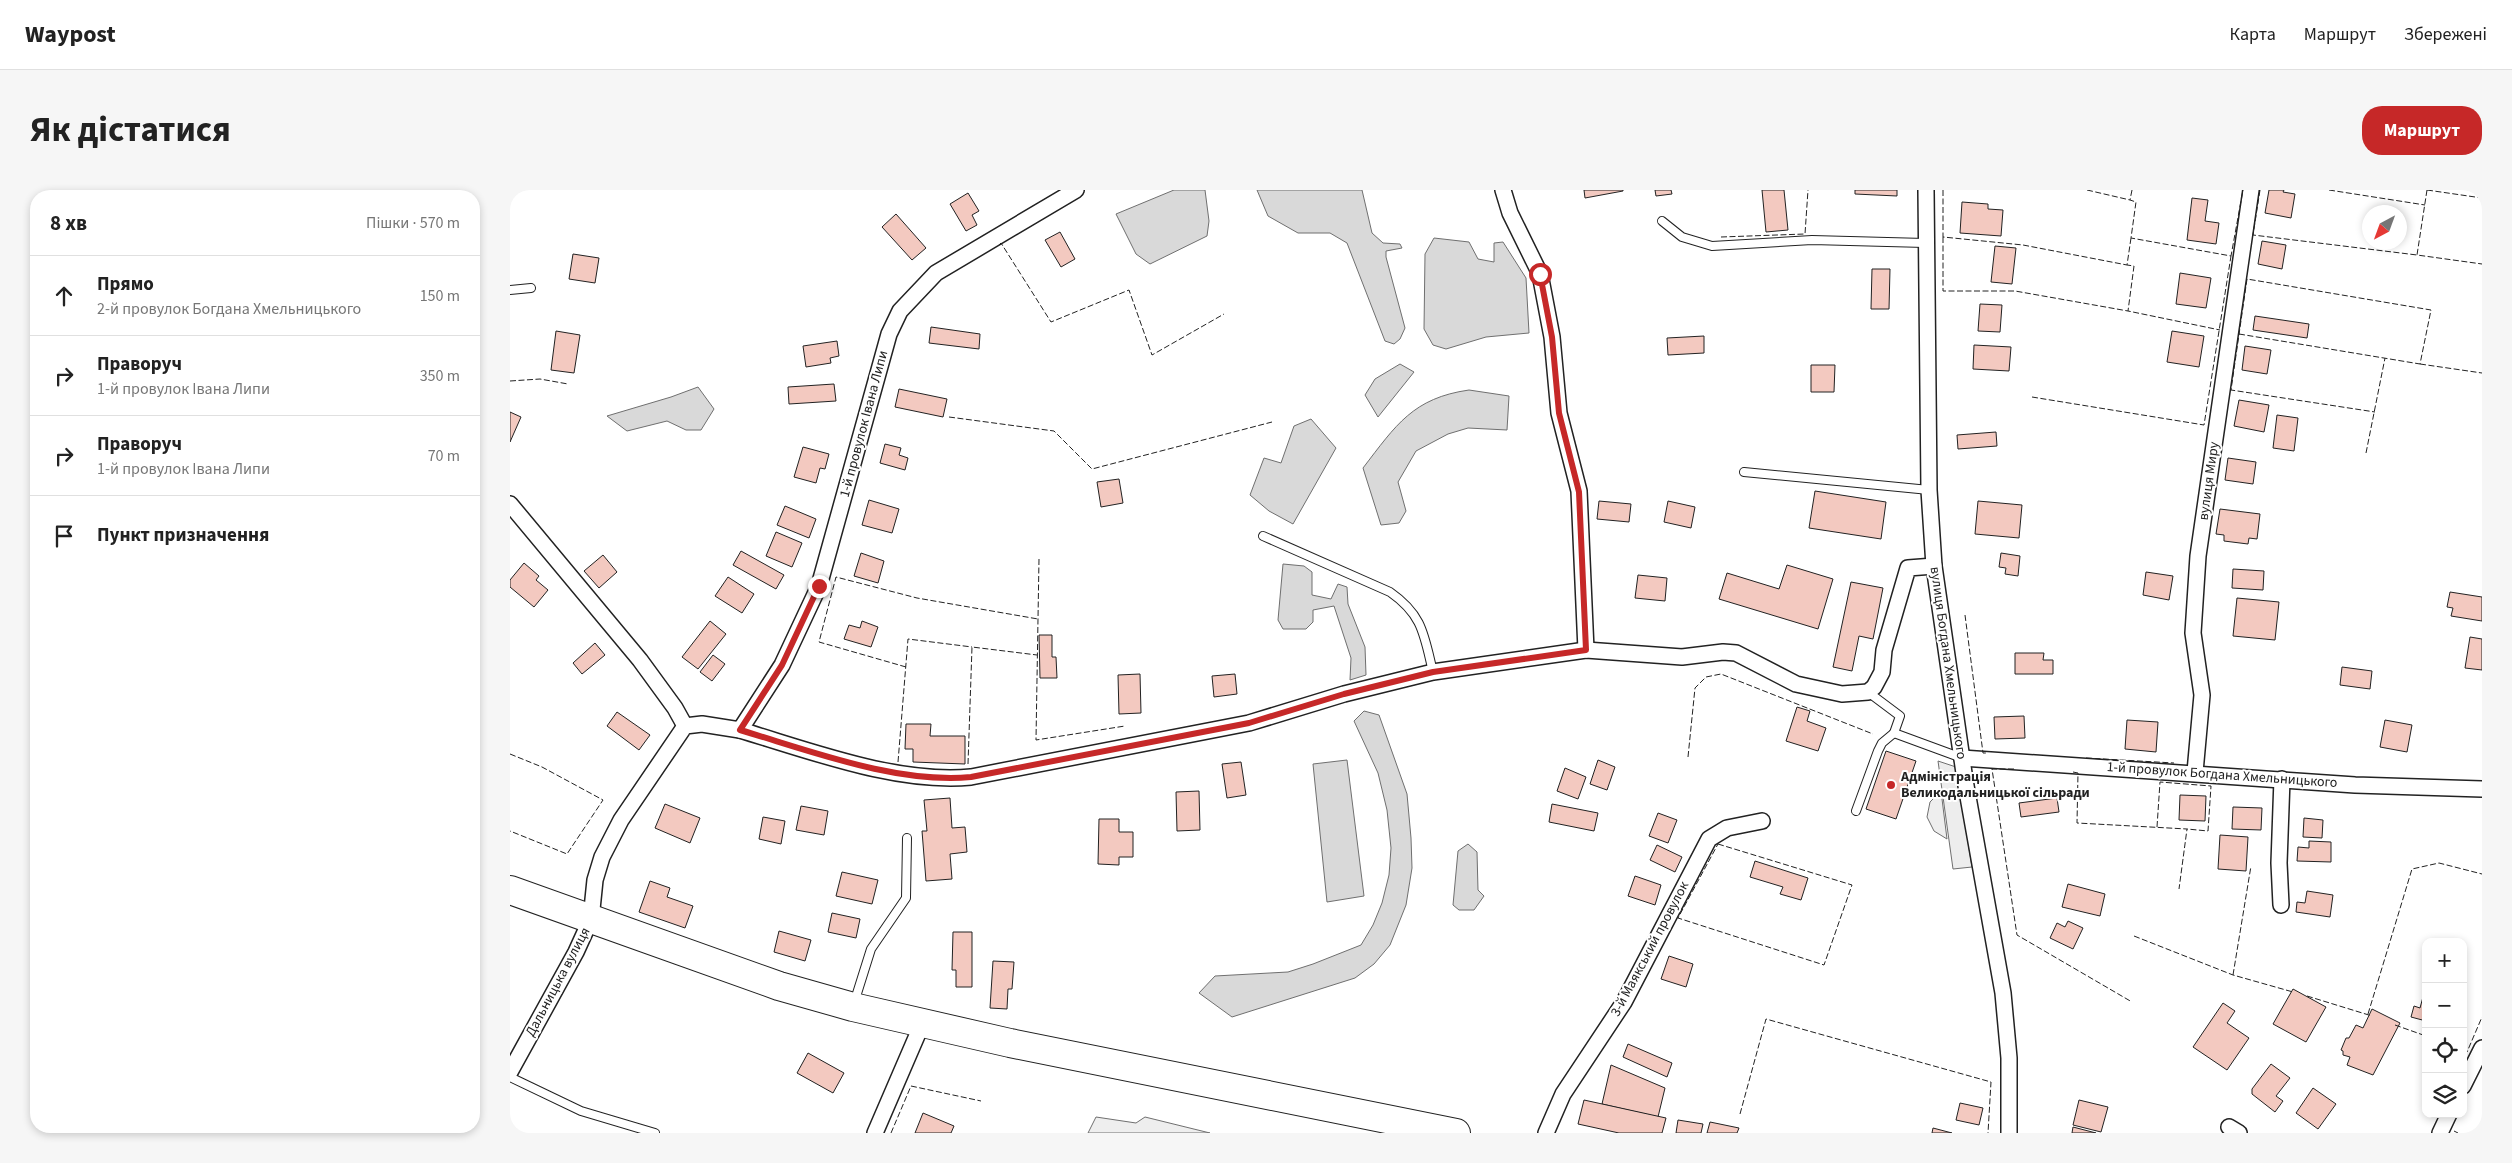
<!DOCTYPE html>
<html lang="uk">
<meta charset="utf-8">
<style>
body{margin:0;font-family:"Source Sans 3",sans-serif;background:#f6f6f6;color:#222}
.controls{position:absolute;right:15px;bottom:15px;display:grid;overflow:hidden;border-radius:10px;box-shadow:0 2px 8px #0003}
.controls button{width:45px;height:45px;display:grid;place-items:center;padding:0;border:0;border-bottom:1px solid #e0e0e0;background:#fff;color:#222;font:25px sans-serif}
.compass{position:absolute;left:1852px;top:15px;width:45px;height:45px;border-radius:50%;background:#fff;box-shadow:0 2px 8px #0003;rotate:221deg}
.stop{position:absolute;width:15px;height:15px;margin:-11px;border:4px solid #c62828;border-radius:50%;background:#fff}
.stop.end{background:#c62828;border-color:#fff;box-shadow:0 1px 5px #0008}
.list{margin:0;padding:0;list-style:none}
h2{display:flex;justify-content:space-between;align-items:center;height:65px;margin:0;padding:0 20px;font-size:21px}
h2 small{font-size:16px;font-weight:400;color:#767676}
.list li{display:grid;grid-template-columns:32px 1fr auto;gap:15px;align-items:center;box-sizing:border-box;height:80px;padding:0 20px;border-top:1px solid #e0e0e0}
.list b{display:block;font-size:19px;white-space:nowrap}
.list p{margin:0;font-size:16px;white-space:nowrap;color:#767676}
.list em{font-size:16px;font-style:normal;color:#767676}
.icon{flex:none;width:28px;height:28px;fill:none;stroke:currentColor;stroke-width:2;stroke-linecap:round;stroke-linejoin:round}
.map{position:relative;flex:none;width:1972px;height:943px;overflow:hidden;border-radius:20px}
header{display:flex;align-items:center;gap:30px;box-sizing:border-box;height:70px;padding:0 25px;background:#fff;border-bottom:1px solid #e0e0e0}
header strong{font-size:24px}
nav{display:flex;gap:28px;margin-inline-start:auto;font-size:18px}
.intro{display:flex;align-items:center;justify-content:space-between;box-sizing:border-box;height:120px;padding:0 30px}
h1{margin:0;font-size:35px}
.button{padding:12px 22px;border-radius:20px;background:#c62828;color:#fff;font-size:18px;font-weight:700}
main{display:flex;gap:30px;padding:0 30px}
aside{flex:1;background:#fff;border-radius:20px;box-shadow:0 2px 8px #0003}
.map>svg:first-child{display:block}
</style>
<header>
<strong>Waypost</strong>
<nav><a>Карта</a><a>Маршрут</a><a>Збережені</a></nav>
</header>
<div class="intro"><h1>Як дістатися</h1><a class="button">Маршрут</a></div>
<main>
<aside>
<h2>8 хв<small>Пішки · 570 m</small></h2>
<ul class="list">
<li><svg class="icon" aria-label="ahead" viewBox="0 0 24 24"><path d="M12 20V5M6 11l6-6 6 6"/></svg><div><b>Прямо</b><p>2-й провулок Богдана Хмельницького</p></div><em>150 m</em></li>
<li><svg class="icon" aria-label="right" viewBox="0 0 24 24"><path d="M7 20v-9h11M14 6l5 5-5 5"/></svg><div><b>Праворуч</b><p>1-й провулок Івана Липи</p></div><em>350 m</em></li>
<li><svg class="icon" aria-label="right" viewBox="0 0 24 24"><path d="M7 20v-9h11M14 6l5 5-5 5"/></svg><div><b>Праворуч</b><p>1-й провулок Івана Липи</p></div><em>70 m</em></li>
<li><svg class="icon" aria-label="arrive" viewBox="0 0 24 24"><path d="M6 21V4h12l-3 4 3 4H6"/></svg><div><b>Пункт призначення</b></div></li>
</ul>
</aside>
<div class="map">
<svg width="1972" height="943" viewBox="0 0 1972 943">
<rect width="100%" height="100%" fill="#fff"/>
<g fill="#eee" stroke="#6f6f6f">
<polygon points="1431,601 1437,649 1424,641 1417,627 1420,612"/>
<polygon points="586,927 626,933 635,927 700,943 578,943"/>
</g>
<polygon fill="#ededed" stroke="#6f6f6f" points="1428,571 1446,577 1462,677 1443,679"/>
<g fill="#d9d9d9" stroke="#6f6f6f">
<polygon points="664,0 695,0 699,31 697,46 640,74 626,64 606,24"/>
<polygon points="747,0 852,0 862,43 873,53 890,54 892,58 876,61 876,67 895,138 890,149 884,154 875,151 837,53 820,43 788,43 758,26"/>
<polygon points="924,48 959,52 968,69 984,72 984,53 993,52 1016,88 1019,143 976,147 936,159 923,155 914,139 915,64"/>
<polygon points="890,174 904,182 868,227 855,205 865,189"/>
<polygon points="188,197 204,219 191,240 176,240 157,231 117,241 97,226 161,207"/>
<path d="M 959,200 L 999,206 L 997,240 L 958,238 L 938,244 L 906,261 L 888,292 L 896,321 L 889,333 L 871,335 L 853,278 C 886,235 903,208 959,200 Z"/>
<polygon points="801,229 826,258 783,334 759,321 740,305 754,268 771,273 784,236"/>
<polygon points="773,374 794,376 802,382 802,405 821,409 828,394 837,397 838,414 855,457 856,485 840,490 841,468 824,416 803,420 803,432 796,439 773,439 768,430"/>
<polygon points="854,521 869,525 897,604 901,648 902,678 896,715 880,755 864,774 845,788 722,827 689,803 705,786 778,782 803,774 851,755 863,735 872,713 879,685 881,658 877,620 868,583 844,531"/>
<polygon points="837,570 854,706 817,712 803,574"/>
<polygon points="958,654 967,662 968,700 974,706 964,720 949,720 943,715 948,661"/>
</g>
<g fill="#f3c9c0" stroke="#222">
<polygon points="1074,0 1113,0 1113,1 1075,8"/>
<polygon points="1145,0 1161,0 1162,4 1146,6"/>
<polygon points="1252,0 1274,0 1278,40 1256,42"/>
<polygon points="1345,0 1387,0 1387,6 1345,4"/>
<polygon points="1759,0 1774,0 1773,2 1785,4 1781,28 1755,23"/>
<polygon points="458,3 469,21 462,25 467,35 456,41 440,14"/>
<polygon points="1682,8 1698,10 1695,31 1709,33 1706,54 1677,50"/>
<polygon points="1452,12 1478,14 1478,19 1493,20 1491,46 1450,43"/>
<polygon points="386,24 416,58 402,70 372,37"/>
<polygon points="550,42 565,69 551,77 535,50"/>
<polygon points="1752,51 1776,55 1772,79 1748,74"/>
<polygon points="1485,56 1506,58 1502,94 1481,92"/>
<polygon points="63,64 89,68 85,93 59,89"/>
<polygon points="1362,79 1380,79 1379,119 1361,119"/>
<polygon points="1670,83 1701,88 1696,118 1666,114"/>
<polygon points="1470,114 1492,115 1490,142 1468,141"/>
<polygon points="1745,126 1799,134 1797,148 1743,140"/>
<polygon points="421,137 470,144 469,159 419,153"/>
<polygon points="46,141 70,145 64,183 41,180"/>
<polygon points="1662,141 1694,146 1689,177 1657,172"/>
<polygon points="1194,146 1194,163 1158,165 1157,148"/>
<polygon points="327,151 329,166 320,168 321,173 296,177 293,156"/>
<polygon points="1464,155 1501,157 1499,181 1463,179"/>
<polygon points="1735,156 1761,160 1757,184 1732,180"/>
<polygon points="1301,175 1325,175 1324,202 1301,202"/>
<polygon points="324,194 326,211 279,214 278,197"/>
<polygon points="389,199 437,209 433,227 385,217"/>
<polygon points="1729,210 1759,215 1754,242 1724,236"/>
<polygon points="0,222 11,227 0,252"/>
<polygon points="1767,225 1788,228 1784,261 1763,258"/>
<polygon points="1486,242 1487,256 1448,259 1447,245"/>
<polygon points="375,254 391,258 389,265 398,268 395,280 370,273"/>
<polygon points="293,257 319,264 315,279 310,278 306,293 284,287"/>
<polygon points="1718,268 1746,272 1743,294 1715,290"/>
<polygon points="609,289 613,313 591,317 587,292"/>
<polygon points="1305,301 1376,312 1371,349 1299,338"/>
<polygon points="359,310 389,319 382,343 352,335"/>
<polygon points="1089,311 1121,314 1119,332 1087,329"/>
<polygon points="1158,311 1185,317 1181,338 1154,332"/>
<polygon points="1468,311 1512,315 1509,348 1465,344"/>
<polygon points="275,316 306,329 299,348 267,335"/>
<polygon points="1710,319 1750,324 1747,349 1739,348 1738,354 1714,351 1714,345 1706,344"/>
<polygon points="266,342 292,353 282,377 256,366"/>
<polygon points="231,361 274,385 266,399 223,375"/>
<polygon points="351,363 374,371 368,393 344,386"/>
<polygon points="1491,363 1510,366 1508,386 1495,384 1496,378 1489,377"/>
<polygon points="93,365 107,382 89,398 74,381"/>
<polygon points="14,373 29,386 26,390 38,400 24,417 0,397 0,390"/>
<polygon points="1277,375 1323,389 1308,439 1209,409 1217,383 1269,399"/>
<polygon points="1723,379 1754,381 1753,400 1722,398"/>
<polygon points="1636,382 1663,386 1659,410 1633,405"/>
<polygon points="1128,385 1157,388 1155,411 1125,408"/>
<polygon points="218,387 244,404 232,423 205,406"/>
<polygon points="1341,392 1373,398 1363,449 1349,446 1342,481 1323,477"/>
<polygon points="1940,402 1972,407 1972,431 1941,426 1943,418 1937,417"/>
<polygon points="1727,408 1769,412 1765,450 1723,446"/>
<polygon points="200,431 216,444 188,479 172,467"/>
<polygon points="352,431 368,437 361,457 334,449 339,435 350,438"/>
<polygon points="529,445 542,445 542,467 546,467 547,488 530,488"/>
<polygon points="1960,447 1972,449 1972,480 1955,478"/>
<polygon points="85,453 95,465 72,484 63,473"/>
<polygon points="1505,463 1534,463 1533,470 1543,470 1543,484 1505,484"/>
<polygon points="203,465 215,474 202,491 190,482"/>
<polygon points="1832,477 1862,481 1860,499 1830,495"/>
<polygon points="630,484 631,523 609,524 608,485"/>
<polygon points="725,484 727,504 704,507 702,486"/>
<polygon points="1287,517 1300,521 1297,531 1316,538 1308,561 1276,551"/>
<polygon points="107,522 140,545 129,560 97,536"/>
<polygon points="1514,526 1515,548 1485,549 1484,527"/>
<polygon points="1617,530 1648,532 1646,562 1615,559"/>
<polygon points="1875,530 1902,535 1897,562 1870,557"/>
<polygon points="396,534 421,534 420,546 455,546 455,574 403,572 403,559 395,559"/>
<polygon points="1376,561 1406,571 1386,629 1356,619"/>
<polygon points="1088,570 1105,577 1097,600 1080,594"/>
<polygon points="731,572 736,605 717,608 712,574"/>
<polygon points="1055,578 1076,587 1068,609 1047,601"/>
<polygon points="689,601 690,640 667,641 666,602"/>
<polygon points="1670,605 1696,606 1695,631 1669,630"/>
<polygon points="440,608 442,638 455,637 457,662 440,664 442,689 416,691 412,641 417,641 414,610"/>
<polygon points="1547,608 1549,622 1511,627 1509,613"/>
<polygon points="155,614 190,628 180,653 145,638"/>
<polygon points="1042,614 1088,623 1084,641 1039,632"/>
<polygon points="291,616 318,621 314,645 286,640"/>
<polygon points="1723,617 1752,618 1751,640 1722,639"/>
<polygon points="1148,623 1167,630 1158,653 1139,646"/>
<polygon points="253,627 275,631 271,654 249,649"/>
<polygon points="1794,628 1813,630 1812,648 1793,647"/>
<polygon points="589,629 609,629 609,642 623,642 623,667 609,667 609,675 588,674"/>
<polygon points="1710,645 1738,647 1736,681 1708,679"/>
<polygon points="1799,651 1821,652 1821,672 1787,671 1788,657 1799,658"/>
<polygon points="1147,655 1172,667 1165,682 1140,670"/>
<polygon points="1245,671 1298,688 1291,710 1270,704 1273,697 1240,687"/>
<polygon points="332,682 368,690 362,714 326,706"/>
<polygon points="1125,686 1151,695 1145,715 1118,706"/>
<polygon points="140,691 160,698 157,707 183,716 175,738 129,722"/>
<polygon points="1558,694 1595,704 1590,726 1552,717"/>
<polygon points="1797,701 1823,705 1820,727 1786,722 1787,712 1795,713"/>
<polygon points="322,723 350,729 346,748 318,742"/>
<polygon points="1558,731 1573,738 1563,759 1540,748 1547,733 1555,737"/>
<polygon points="269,741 301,750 295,771 264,762"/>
<polygon points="443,742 462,742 462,797 446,797 446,780 442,780"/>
<polygon points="1159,766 1183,774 1176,797 1151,789"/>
<polygon points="483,771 504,772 502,799 498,799 497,819 480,818"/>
<polygon points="1783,799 1816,817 1796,852 1763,834"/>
<polygon points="1913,807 1916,808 1916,831 1901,827 1904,816 1910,818"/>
<polygon points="1713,813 1725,821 1717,833 1739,848 1717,880 1683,857"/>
<polygon points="1862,819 1890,833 1863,885 1837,875 1840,867 1833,865 1833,861 1831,860 1836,848 1839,848 1846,835 1853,838"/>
<polygon points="1118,854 1162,873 1157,887 1113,867"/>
<polygon points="298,863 334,883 323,903 287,883"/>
<polygon points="1761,874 1780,888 1766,906 1773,911 1765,922 1742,904 1742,899"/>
<polygon points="1101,875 1155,898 1148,927 1092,914"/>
<polygon points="1803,898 1826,914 1808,939 1786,923"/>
<polygon points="1074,910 1156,928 1152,943 1109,943 1068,934"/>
<polygon points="1569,910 1598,917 1591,942 1563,935"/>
<polygon points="1450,913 1473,918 1469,935 1446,930"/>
<polygon points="413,923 444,936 441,943 405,943"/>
<polygon points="1168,930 1193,934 1191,943 1166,943"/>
<polygon points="1200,932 1229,938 1227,943 1197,943"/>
<polygon points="1563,937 1586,943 1562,943"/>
<polygon points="1423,938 1442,943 1422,943"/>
</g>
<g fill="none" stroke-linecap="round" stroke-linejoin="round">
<g stroke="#222" stroke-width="10">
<g id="lane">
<polyline points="1152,31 1172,47 1202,56 1302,50 1415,53"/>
<polyline points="0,100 21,98"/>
<polyline points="1234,282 1419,300"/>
<path d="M 753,346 L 880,402 C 913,425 914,445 923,482"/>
<polyline points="1358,502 1390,526 1384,543 1452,568"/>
<polyline points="1346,621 1368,561 1372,553 1384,543"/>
<polyline points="344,813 361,759 396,708 397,648"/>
<polyline points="0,887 71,921 145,943"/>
</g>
</g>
<g stroke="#222" stroke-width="18">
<g id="street">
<polyline points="993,0 1000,23 1030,84 1042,147 1049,223 1069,301 1076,460"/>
<polyline points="1416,0 1419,300 1424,376 1455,590 1493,803 1499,868 1499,943"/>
<polyline points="0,314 130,470 165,518 175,536"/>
<path d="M 230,540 C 301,561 387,594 461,587 L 739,533 L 834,504 L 923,482 L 1076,460 L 1172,467 L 1213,462 L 1226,463 L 1286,494 L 1332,504 L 1358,502 L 1364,497 L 1372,482 L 1374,460 L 1398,378 L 1424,376"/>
<polyline points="1452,568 1845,595 1972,599"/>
<polyline points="1685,582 1692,505 1683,443 1688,366 1741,0"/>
<polyline points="1771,715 1769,673 1772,589"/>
<polyline points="0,882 66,762 81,729 85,690 92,667 111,630 175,536 192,534 230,540 272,475 309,396 379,144 390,121 426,83 566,0"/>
<polyline points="1953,896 1972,858"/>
<polyline points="1719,937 1729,943"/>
<polyline points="365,943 412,834"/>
<polyline points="1036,943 1053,904 1114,812 1199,649 1217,638 1252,631"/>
<polyline points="1930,943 1939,924"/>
</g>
</g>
<g stroke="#222" stroke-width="30">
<polyline id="highway" points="0,700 269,796 343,817 500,853 946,943"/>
</g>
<use href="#lane" stroke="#fff" stroke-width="8"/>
<use href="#street" stroke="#fff" stroke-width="15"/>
<use href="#highway" stroke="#fff" stroke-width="28"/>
<g stroke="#222" stroke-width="1" stroke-dasharray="6 2.5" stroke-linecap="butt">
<polyline points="1433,0 1433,47 1513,55 1617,75"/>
<polyline points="1577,0 1620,10"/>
<polyline points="1622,0 1620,10 1626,12 1621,48 1721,66 1733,0"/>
<polyline points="1750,0 1743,45 1907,65"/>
<polyline points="1819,0 1915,15"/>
<polyline points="1917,0 1907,65 1972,74"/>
<polyline points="1917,0 1972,8"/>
<polyline points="1211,47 1295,44 1298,0"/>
<polyline points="1433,47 1433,101 1505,101 1618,121"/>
<polyline points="1621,48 1617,75 1624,76 1618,121 1710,140"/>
<polyline points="489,55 491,53 541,132 619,100 642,165 714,124"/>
<polyline points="1729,144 1910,174 1921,120 1737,89 1721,200 1865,222"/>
<polyline points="1910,174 1972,183"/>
<polyline points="0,191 30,189 58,194"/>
<polyline points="1522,207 1694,235 1721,66"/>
<polyline points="439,227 544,241 582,279 762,232"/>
<polyline points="1856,263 1875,168"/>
<polyline points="529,369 526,550 615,536"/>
<polyline points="1455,425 1473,563 1476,563"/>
<polyline points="396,477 309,452 326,387 407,408 528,429"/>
<polyline points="0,564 32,577 93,610 57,664 0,641"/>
<polyline points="1178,567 1185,498 1196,487 1211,484 1363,544"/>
<polyline points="1576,568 1664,573"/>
<polyline points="388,572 398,449 462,457"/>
<polyline points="458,574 462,457 527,465"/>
<polyline points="1504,579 1482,579 1507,745 1622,812"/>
<polyline points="1563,582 1568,583 1567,633 1677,639 1669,699"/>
<polyline points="1647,637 1650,592 1701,596 1698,641 1677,639"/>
<polygon points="1208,654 1342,695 1314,775 1168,728"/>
<polyline points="1624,746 1723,785 1783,802"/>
<polyline points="1723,785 1741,676"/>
<polyline points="1797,806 1862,826"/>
<polyline points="1858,824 1902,679 1929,673 1972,684"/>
<polyline points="1885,835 1916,846"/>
<polyline points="1953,860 1957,862 1972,827"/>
<polyline points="1230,924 1256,829 1481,892 1478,943"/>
<polyline points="1944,941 1948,943"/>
<polyline points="381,943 401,896 471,911"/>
</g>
</g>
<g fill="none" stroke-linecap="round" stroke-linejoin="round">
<path stroke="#c62828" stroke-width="6" d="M 309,396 L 272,475 L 230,540 C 301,561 387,594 461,587 L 739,533 L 834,504 L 923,482 L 1076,460 L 1069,302 L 1049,223 L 1042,147 L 1030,84"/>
</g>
<circle fill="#c62828" stroke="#fff" stroke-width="2" cx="1381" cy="595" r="5"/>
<g text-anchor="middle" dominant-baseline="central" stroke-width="4" stroke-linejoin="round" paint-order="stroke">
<g font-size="14" fill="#222" stroke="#fff">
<text transform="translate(354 234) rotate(-75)">1-й провулок Івана Липи</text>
<text transform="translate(1699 291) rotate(-82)">вулиця Миру</text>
<text transform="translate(1438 473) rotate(82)">вулиця Богдана Хмельницького</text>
<text transform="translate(1712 585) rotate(4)">1-й провулок Богдана Хмельницького</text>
<text transform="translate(1140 759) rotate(-62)">3-й Маякський провулок</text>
<text transform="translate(48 792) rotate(-62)">Дальницька вулиця</text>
</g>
<g font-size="14" font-weight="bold" fill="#222" stroke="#fff" text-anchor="start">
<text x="1391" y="587">Адміністрація<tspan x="1391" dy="16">Великодальницької сільради</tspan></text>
</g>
</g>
</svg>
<div class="controls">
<button>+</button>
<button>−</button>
<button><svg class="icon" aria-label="locate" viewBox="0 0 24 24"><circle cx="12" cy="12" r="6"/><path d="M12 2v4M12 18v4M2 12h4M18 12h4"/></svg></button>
<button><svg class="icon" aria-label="layers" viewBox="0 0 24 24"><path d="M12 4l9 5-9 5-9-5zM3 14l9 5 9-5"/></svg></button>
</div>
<svg class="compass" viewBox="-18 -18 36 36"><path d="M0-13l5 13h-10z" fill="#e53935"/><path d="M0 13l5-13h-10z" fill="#767676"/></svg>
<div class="stop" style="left:1030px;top:84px"></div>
<div class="stop end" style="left:309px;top:396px"></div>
</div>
</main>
